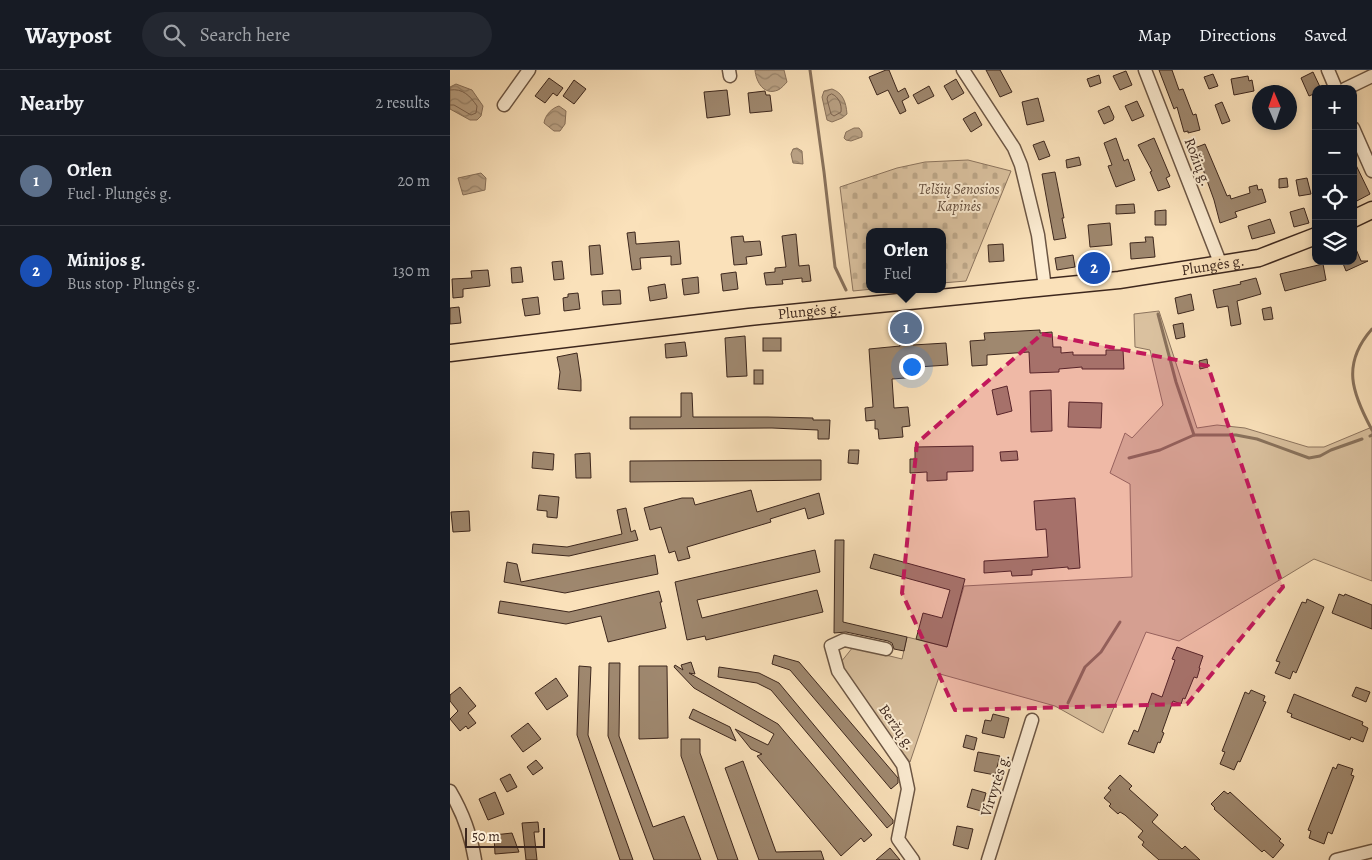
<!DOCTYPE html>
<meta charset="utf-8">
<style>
body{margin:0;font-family:Alegreya,serif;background:#242831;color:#f1f3f6}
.controls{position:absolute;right:15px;top:15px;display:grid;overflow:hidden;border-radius:10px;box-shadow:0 2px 8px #0003}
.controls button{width:45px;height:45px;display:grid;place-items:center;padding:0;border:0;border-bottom:1px solid #363941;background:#171b24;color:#f1f3f6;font:25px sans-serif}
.compass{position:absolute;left:802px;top:15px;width:45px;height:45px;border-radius:50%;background:#171b24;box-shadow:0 2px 8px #0003;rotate:358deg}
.scale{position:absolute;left:15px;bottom:12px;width:80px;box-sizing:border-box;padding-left:5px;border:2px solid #3d271d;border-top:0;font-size:14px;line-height:18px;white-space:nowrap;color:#3d271d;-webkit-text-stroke:4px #fcecd2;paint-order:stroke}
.you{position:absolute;left:461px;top:296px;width:18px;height:18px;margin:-12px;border:4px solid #fff;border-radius:50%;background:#1a73e8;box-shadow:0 0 0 8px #1a73e833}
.badge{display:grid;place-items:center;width:32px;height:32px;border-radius:50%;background:#c59692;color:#fff;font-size:16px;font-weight:700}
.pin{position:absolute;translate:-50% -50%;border:2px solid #fff;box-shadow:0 1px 5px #0006}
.popup{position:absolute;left:416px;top:158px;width:80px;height:65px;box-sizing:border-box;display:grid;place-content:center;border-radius:10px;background:#171b24;filter:drop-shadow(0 1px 4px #0005);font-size:16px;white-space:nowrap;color:#9ea1a6}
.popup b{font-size:19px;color:#f1f3f6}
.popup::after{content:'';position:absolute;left:50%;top:100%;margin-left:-10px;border:10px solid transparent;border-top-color:#171b24}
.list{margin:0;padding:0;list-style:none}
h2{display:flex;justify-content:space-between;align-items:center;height:65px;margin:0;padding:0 20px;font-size:21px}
h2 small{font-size:16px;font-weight:400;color:#9ea1a6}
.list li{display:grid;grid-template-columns:32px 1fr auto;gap:15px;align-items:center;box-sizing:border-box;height:90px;padding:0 20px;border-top:1px solid #363941}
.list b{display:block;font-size:19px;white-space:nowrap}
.list p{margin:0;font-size:16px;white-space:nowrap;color:#9ea1a6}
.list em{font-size:16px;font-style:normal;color:#9ea1a6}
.icon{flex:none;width:28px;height:28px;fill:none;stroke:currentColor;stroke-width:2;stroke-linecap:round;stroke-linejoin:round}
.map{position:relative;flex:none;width:922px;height:790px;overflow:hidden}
header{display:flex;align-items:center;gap:30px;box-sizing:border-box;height:70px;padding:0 25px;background:#171b24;border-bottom:1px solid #363941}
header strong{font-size:24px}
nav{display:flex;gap:28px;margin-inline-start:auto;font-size:18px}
.search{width:350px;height:45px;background:#242831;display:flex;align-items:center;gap:12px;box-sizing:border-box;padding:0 18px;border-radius:28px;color:#9ea1a6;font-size:19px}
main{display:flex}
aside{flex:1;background:#171b24}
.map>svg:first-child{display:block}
</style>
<header>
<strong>Waypost</strong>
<div class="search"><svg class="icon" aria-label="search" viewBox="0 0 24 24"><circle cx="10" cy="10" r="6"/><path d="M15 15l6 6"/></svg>Search here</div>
<nav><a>Map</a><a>Directions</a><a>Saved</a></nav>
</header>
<main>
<aside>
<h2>Nearby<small>2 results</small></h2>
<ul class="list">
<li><span class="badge" style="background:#5c6f8a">1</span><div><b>Orlen</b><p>Fuel · Plungės g.</p></div><em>20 m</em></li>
<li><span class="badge" style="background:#1a4fb4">2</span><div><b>Minijos g.</b><p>Bus stop · Plungės g.</p></div><em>130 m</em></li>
</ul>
</aside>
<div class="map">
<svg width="922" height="790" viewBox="0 0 922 790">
<defs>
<pattern id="cemetery-stones" width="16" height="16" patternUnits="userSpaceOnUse" patternTransform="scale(1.25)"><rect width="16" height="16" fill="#dac19f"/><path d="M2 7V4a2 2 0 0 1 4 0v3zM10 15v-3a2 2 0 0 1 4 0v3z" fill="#bca688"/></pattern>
<pattern id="water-waves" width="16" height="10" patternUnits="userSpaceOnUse" patternTransform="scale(1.25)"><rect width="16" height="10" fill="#baa285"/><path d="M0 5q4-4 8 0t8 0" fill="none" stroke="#98846c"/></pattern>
</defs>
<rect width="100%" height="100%" fill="#fae1ba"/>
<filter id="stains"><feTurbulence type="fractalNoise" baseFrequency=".004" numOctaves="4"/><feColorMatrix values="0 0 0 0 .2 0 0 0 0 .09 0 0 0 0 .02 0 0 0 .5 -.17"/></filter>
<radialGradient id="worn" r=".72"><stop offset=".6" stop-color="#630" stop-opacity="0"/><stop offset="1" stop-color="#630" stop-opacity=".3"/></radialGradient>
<polygon fill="#dac19f" stroke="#8c745e" points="709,241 747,358 767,355 795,358 858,377 874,377 922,357 922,511 864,489 729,571 696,562 653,663 605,636 490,604 460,692 400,613 391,592 403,577 452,589 457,567 497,577 514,516 682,507 680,414 660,403 675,363 682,368 713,335 700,280 685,277 684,244"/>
<polygon fill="url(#cemetery-stones)" stroke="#8c745e" points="518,90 561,101 516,211 492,213 492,162 420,162 420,219 423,219 403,221 390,117 447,98 475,92"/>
<g fill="url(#water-waves)" stroke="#88715b">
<path d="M 305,0 L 334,0 L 337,12 C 335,14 331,19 328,20 C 314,26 306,12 305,0 Z"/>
<polygon points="6,14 22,20 33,36 31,46 27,50 20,50 0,39 0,17"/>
<path d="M 382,19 C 393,23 396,32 397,44 L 392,48 L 382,52 L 377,50 L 372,27 L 374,21 Z"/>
<path d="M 109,36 L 116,41 L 115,54 L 110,61 L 104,61 L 94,53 C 95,45 102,38 109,36 Z"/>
<polygon points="404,58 409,58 412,62 412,67 401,71 396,70 394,68 396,62"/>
<polygon points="347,78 352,81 353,94 343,93 341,84 343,79"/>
<polygon points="31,103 36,108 35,120 13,125 8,108"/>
</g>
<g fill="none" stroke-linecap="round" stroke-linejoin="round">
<g stroke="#7c6451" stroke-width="1">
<path d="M 0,20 C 13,18 20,26 27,36 L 26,43 L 21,45 L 4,35 L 0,35"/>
<path d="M 382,24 C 389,27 392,35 391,42 L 384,46 L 381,44 L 377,29 L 378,26 Z"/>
</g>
<g stroke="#88715b" stroke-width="3">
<polyline points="360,0 374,102 385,197 396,220"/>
<polyline points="708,244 726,312 744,365"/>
<path d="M 922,259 C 891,294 902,323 922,360"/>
<polyline points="920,366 922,365"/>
<polyline points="679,388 710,380 744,365 786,365 807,369 859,388 870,386 881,380 912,369"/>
<polyline points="618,633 635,597 651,582 670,552"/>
</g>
</g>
<g fill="#9f886f" stroke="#3d271d">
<polygon points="436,0 439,0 448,22 455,18 459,27 452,31 456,41 450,44 438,20 427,25 419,7"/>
<polygon points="536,0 550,0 562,22 550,27"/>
<polygon points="709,0 722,0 729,20 733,19 743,45 746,44 750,60 738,63 738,61 734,62 727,37 724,39"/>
<polygon points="676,1 682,15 670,20 663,6"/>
<polygon points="863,2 871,19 866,19 866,23 859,26 851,8"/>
<polygon points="763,4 768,16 759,19 754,7"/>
<polygon points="649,5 651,13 640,17 637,9"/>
<polygon points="798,6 799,11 802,10 804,21 784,25 781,9"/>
<polygon points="99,8 113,18 107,26 103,23 95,33 85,26"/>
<polygon points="506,9 514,23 502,30 494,16"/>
<polygon points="124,10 136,19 124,34 113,26"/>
<polygon points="479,16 484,26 468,34 463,25"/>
<polygon points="277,20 280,45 257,48 254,22"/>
<polygon points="315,21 316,25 320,25 322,41 300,43 298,23"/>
<polygon points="588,28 594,51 577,55 572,32"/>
<polygon points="687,31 694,46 682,51 675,36"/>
<polygon points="772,32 780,51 772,54 765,35"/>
<polygon points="659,36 664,47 663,50 654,54 648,41"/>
<polygon points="525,42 532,55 521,62 513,49"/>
<polygon points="666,68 674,91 678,89 685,110 666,117 658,96 662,95 654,73"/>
<polygon points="704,68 720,106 716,108 720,117 708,121 700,102 702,101 688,75"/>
<polygon points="594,71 600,86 589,90 583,75"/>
<polygon points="755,74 777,126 780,125 781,129 800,123 799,117 807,115 808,120 812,119 816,132 785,142 787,147 770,153 764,130 750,91 748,92 742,79"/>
<polygon points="629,87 631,95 617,98 616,90"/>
<polygon points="903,89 920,124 903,133"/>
<polygon points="605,102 614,148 612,148 616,168 604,170 592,104"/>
<polygon points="837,108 838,117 829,118 829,109"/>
<polygon points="857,108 861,124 849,126 846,110"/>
<polygon points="684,134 685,143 666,144 666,135"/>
<polygon points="854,138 859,153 844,157 840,142"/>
<polygon points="716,140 716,155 705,155 705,141"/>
<polygon points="820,149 825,163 802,169 798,156"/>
<polygon points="660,153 662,175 640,177 638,155"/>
<polygon points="185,162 186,174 229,171 231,194 221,195 221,186 190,188 191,199 182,200 177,163"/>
<polygon points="346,164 349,196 359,195 361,211 352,212 352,208 332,210 333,214 316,215 314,203 325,202 325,198 336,197 332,166"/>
<polygon points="293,166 294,172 310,171 312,185 296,187 297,194 284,195 281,167"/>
<polygon points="695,167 703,167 705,187 681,189 680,173 696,172"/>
<polygon points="903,172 911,191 918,191 896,201 892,191 903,191"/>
<polygon points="553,174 554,191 539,192 538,175"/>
<polygon points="150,175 153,204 141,205 139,176"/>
<polygon points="623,185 625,197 607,200 605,188"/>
<polygon points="112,191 114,209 104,210 102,192"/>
<polygon points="873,194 876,210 835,221 830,204"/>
<polygon points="71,197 73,212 62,213 61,198"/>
<polygon points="38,200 40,216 13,219 13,227 3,228 2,209 22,208 21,201"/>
<polygon points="286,202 288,219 273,221 271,204"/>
<polygon points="248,207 249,223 234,225 232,209"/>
<polygon points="806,208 811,224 787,231 791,254 781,256 778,236 767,238 763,220 791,214 790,212"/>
<polygon points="215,214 217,228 200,231 198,217"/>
<polygon points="170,220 171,234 153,235 152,221"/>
<polygon points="128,223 130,239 114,241 113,228 118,227 118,224"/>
<polygon points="741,224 744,240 728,244 725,228"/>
<polygon points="88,227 90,244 75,246 72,229"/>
<polygon points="9,237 11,253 0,254 0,238"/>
<polygon points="821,237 823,249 814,250 812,239"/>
<polygon points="461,247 463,275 496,273 498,295 468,297 469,307 442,309 444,338 458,337 460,356 452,357 453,367 429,369 428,359 425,359 425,350 416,351 415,338 423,337 419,279 450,276 448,248"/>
<polygon points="733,253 735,267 726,269 723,255"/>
<polygon points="590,260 590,263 602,262 603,277 611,277 611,283 623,282 623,285 656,285 656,280 673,280 674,299 632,299 632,297 609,299 609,302 580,303 579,282 537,285 537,295 522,296 520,271 535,270 534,263"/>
<polygon points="295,266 297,306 277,307 275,268"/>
<rect x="313" y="268" width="18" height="13"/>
<polygon points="235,272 237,286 216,288 215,274"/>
<polygon points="127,283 131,310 131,321 108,319 110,302 107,287"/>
<polygon points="757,289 758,297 750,299 749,291"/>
<rect x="304" y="300" width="9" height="14"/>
<polygon points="557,316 562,341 547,345 542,320"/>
<polygon points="601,320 602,361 581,362 580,321"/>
<polygon points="231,323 242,323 243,347 318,347 363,348 363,350 380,350 379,369 368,369 368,360 322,358 180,359 180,347 231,347"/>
<polygon points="619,332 652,333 651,358 618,357"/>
<polygon points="523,376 523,401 497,402 497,410 477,411 477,402 460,403 460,389 465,389 465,377"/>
<polygon points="399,380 409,380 408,394 398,393"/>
<polygon points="567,381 568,390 551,391 550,382"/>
<polygon points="83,382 104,384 103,400 82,398"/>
<polygon points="140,383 141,408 126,408 125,384"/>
<polygon points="371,390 371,410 180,412 180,391"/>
<polygon points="301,420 307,442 369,423 374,444 358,449 355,438 320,449 321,452 237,477 240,488 228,491 225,481 219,483 211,457 200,460 194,438 232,428 243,428 245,435"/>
<polygon points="89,425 109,427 107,448 97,447 97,441 87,440"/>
<polygon points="625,428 630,498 618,499 618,497 582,500 582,505 562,506 561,501 534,503 534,491 598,487 596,459 586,460 584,431"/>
<polygon points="176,438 181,462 185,460 188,470 119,486 82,483 83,474 117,477 172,464 167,440"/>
<polygon points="19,441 20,461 3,462 1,442"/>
<polygon points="385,470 394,470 393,552 457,567 454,581 444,579 442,573 438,571 396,562 384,563"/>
<polygon points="365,480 370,502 247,530 252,548 367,520 373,542 256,570 255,566 237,570 225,512"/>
<polygon points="424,484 515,509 497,577 466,569 473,543 492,548 500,520 420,498"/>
<polygon points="205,485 208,504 115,523 54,512 57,492 67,494 71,512"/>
<polygon points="209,521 212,532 210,532 216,558 158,572 151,546 116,554 48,543 50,531 119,542"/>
<polygon points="889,524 894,526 895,524 922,535 922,559 882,543"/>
<polygon points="857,529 874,537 846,603 843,601 840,609 825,603 830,592 826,591 852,532 856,533"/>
<polygon points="727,577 753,586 749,598 750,598 747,608 744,607 735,629 733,628 731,634 723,631 712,662 714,663 710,673 708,672 704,683 678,674 684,660 688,662 702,623 712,627 725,590 722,589"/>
<polygon points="324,585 349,592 448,708 448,713 441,719 340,600 322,594"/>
<polygon points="241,592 245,604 239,603 328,654 422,765 414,772 411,768 391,786 307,686 312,684 301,679 285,659 318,675 324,664 244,618 224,597 225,595 233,600 231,595"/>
<polygon points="159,593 170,593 169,666 203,757 234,746 251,790 204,790 158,666"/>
<polygon points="129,596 141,597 138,665 183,790 170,790 127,665"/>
<polygon points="189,596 217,596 218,668 189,669"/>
<polygon points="269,597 309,603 329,613 443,750 443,753 437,758 321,620 307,613 268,607"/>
<polygon points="106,608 118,626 97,640 85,623"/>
<polygon points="10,617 26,636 18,643 26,653 18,659 16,656 10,661 0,649 8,641 0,631 0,625"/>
<polygon points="906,617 920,622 916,632 902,626"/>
<polygon points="801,620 815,626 813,631 816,632 790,692 788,691 784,700 770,694 775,682 772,681 795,622 799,624"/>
<polygon points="844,624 913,652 912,655 918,658 913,672 901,667 900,670 841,647 842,644 837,642"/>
<polygon points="243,639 280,657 286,671 239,648"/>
<polygon points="543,644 559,648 554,668 532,663 535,650 541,651"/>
<polygon points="78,653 91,669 73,682 61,666"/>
<polygon points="516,665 527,668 524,680 513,677"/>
<polygon points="231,669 250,669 250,683 288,790 268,790 231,686"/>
<polygon points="528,682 550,686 545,705 524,701"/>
<polygon points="86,690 93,698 83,705 77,697"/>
<polygon points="293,691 326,782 371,781 374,790 309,790 275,698"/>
<polygon points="888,694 903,699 901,705 904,706 882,764 878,762 874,774 859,768 861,761 858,760 883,697 886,699"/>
<polygon points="60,704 67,717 57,722 50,709"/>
<polygon points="670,705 682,716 679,719 708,745 702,752 732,779 735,776 750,790 709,790 692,775 694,772 688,767 693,761 675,745 670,742 668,744 659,736 661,734 654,728 661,720 658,718"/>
<polygon points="522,719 536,723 531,741 517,737"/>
<polygon points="774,721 778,724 780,722 831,769 829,771 834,775 823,788 814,780 812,782 764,739 765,738 761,734"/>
<polygon points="45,722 54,744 38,750 29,729"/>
<polygon points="88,752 89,762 84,762 87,790 76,790 72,753"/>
<polygon points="507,756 523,759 518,779 503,775"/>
<polygon points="62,763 69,782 45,784 44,765"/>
<polygon points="440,778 450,790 426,790"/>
</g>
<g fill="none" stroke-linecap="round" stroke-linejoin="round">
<g stroke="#6c5644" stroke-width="15">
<g id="minor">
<polyline points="279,0 280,6"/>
<polyline points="513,0 564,78 571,95 588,165 595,218"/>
<polyline points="695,0 771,195"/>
<polyline points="878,0 886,19"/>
<polyline points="895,19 922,6"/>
<polyline points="54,35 79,0"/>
<polyline points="903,58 922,101"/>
<polyline points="436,579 394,570 381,576 388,601 453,695 458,719 448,769 463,790"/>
<path d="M 0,721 C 13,743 21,765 25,790"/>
<polyline points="538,790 582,650"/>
<polyline points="886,790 922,781"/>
</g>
</g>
<g stroke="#3d271d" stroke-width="19">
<g id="major">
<polyline points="903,149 922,140"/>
<path id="s1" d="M 0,283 L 299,247 L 669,210 L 809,188 L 866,166"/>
</g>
</g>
<use href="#minor" stroke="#fcecd2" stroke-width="12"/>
<use href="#major" stroke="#fae1ba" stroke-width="16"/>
</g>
<path fill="#c2185b" fill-opacity="0.2" stroke="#c2185b" stroke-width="4" stroke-dasharray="10 6" stroke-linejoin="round" d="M 592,264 L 758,296 L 833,517 L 737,634 L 505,640 L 452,523 L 467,373 Z"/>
<g text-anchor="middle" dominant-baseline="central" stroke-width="4" stroke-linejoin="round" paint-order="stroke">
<g font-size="15" fill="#3d271d" stroke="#fcecd2">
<text transform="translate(748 92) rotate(69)">Rožių g.</text>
<text stroke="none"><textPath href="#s1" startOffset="768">Plungės g.</textPath></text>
<text stroke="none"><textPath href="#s1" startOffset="362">Plungės g.</textPath></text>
<text transform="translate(447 657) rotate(55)">Beržų g.</text>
<text transform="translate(545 715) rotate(-72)">Virvytės g.</text>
</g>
<g font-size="15" font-style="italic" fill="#644e3e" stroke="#fcecd2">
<text x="509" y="119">Telšių Senosios<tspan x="509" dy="17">Kapinės</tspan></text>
</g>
</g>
<rect width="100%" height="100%" filter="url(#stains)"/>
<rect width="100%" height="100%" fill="url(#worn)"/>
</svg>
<div class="controls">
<button>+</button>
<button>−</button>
<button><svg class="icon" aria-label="locate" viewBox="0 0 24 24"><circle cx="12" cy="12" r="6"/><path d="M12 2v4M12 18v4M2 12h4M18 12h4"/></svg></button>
<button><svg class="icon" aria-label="layers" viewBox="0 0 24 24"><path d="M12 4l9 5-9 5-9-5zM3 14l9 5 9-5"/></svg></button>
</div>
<svg class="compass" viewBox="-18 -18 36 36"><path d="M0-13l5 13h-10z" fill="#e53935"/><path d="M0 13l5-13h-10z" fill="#9ea1a6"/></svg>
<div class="scale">50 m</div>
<div class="you"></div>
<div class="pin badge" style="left:456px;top:258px;background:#5c6f8a">1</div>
<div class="popup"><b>Orlen</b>Fuel</div>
<div class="pin badge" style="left:644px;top:198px;background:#1a4fb4">2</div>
</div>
</main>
